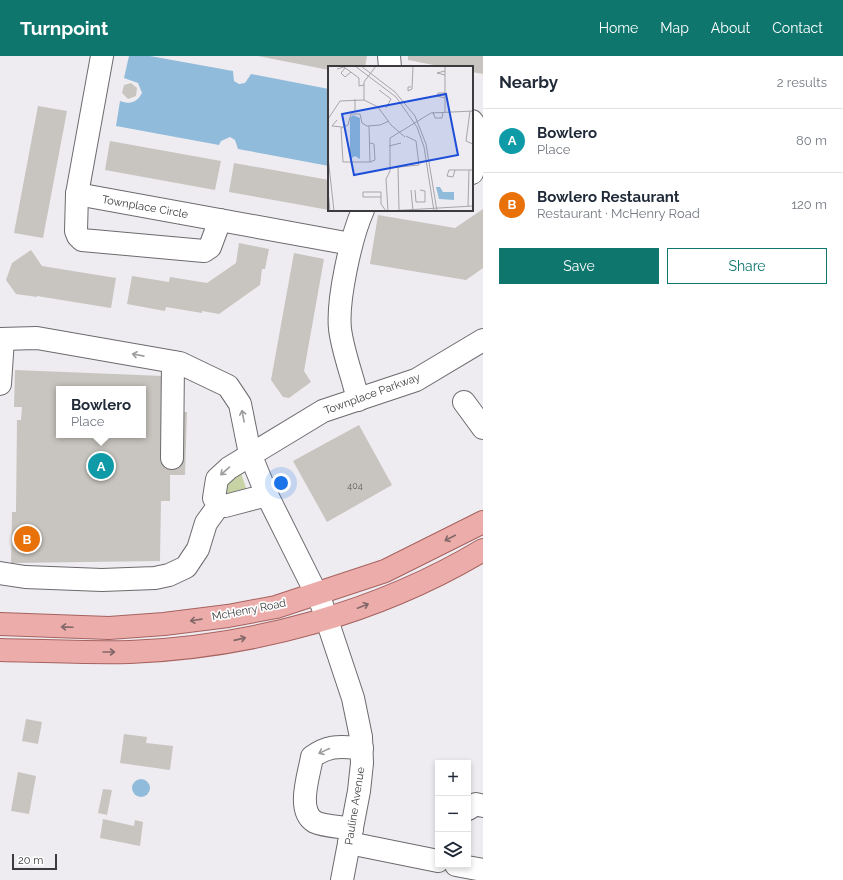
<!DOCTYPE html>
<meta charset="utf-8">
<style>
body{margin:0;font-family:Raleway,sans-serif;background:#f2f2f3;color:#1f2937}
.controls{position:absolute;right:12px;bottom:12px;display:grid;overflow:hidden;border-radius:0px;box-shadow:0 2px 6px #0003}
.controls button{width:36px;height:36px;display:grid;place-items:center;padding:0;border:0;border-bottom:1px solid #e0e1e3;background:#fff;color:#1f2937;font:20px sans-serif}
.scale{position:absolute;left:12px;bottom:10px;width:45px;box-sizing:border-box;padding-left:4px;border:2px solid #3b3a3c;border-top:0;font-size:11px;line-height:14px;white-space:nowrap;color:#3b3a3c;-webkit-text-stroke:3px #fff;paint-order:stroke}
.you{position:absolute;left:281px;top:427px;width:14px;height:14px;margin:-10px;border:3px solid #fff;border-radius:50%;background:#1a73e8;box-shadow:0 0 0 6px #1a73e833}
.badge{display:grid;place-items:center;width:26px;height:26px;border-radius:50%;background:#0f766e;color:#fff;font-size:13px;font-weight:700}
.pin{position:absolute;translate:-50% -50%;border:2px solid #fff;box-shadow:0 1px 4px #0006}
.popup{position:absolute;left:56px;top:330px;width:90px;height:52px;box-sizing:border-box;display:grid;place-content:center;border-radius:0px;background:#fff;filter:drop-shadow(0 1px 3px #0005);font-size:13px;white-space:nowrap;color:#747a83}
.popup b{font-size:15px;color:#1f2937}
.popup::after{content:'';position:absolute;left:50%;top:100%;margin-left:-8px;border:8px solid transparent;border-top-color:#fff}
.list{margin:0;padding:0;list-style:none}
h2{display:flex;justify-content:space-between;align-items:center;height:52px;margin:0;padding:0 16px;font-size:17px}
h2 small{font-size:13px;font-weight:400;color:#747a83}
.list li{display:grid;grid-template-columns:26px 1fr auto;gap:12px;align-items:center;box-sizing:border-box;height:64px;padding:0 16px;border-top:1px solid #e0e1e3}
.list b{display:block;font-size:15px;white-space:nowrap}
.list p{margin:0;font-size:13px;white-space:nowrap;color:#747a83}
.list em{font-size:13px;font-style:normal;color:#747a83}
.actions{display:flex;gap:8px;padding:12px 16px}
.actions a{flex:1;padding:9px 0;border:1px solid #0f766e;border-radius:0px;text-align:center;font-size:14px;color:#0f766e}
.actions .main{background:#0f766e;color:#fff}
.icon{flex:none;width:22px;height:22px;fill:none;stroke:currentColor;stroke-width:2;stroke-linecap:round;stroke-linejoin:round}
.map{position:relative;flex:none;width:483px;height:824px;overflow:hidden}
header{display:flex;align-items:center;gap:24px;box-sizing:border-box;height:56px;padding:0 20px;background:#0f766e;color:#fff}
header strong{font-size:19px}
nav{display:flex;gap:22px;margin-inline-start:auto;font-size:14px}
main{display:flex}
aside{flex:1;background:#fff}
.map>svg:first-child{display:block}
</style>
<header>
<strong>Turnpoint</strong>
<nav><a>Home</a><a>Map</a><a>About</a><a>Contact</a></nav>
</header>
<main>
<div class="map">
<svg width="483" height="824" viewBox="0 0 483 824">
<rect width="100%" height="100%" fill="#efecf1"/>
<polygon fill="#c7d3a5" points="241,417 248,438 227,443 224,433 226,426"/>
<g fill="#90bbda">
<path d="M 129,0 L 150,0 L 233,15 L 234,25 L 239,28 L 245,27 L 251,18 L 329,33 L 329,110 L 238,93 L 235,84 L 230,81 L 221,85 L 219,89 L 116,70 L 120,45 C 131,49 137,46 142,37 L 138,27 L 124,22 Z"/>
<circle cx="141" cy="732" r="9"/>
</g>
<g fill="#c8c4bf" fill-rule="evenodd">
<polygon points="258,0 367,0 365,11 329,11 329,14"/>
<polygon points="408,0 483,0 483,18 472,16 472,11 444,11 408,4"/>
<polygon points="131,27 137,32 136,40 128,43 122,37 124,29"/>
<polygon points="38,50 67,55 43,182 14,177"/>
<polygon points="110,85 221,105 215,134 105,114"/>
<polygon points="234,107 329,124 329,154 229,136"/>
<polygon points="483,153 483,212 466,224 370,208 378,159 455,172"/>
<polygon points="239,187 269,193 265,213 262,213 260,229 219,258 202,255 202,257 166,251 165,255 127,248 132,220 169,226 170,221 207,227 236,207"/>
<polygon points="31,194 42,210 116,222 111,252 37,240 37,241 16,238 6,224 12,207"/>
<polygon points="294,197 324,203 304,315 311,326 289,342 283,341 271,324"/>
<path d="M 15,314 L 163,320 L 162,356 L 187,356 L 185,419 L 170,419 L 170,445 L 161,445 L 160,505 L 11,507 L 12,456 L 16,456 L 17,364 L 21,364 L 22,351 L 14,351 ZM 59,333 L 143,333 L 143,379 L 59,379 Z"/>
<polygon points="359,369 392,429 327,466 293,405"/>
<polygon points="26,663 42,666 38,688 22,685"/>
<polygon points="124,678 147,681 146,687 173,690 170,714 120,707"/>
<polygon points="18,716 36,720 29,758 11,755"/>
<polygon points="103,733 112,734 107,759 98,757"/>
<polygon points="103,763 134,770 135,764 143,766 140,790 100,782"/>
</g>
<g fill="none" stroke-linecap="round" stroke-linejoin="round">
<g stroke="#6d6a6e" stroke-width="24">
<g id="minor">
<polyline points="102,0 77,138 351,188"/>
<polyline points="389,0 390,11"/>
<path d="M 472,65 C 481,81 478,100 472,117"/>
<polyline points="77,138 76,175 78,180 82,184 204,195 210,191 220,164"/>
<polyline points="0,283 37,282 180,307 228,330 240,348 250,398 267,439 322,549 353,642 361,681 362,707 359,735 342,824"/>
<polyline points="0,328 3,283"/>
<path d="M 358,344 C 353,321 343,297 340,273 C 337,244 351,181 363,154"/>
<polyline points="464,346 483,372"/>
<polyline points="172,402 173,306"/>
<polyline points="267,439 225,450 219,449 214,442 217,423 229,412 323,355 416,324 483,284"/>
<polyline points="0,517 25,521 102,524 155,522 169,519 186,511 198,493 206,467 219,449"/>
<polyline points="468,753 476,748 483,750"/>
<path d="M 352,773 C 342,771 323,770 315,766 C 296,755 309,719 312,701 C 330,688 341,691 362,692"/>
<polyline points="349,787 438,805"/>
<polyline points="456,809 483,814"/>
</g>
</g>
<g stroke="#a6625f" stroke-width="24">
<g id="major">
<polyline points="0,568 109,572 164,568 228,560 276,551 385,515 483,466"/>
<path d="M 0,594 C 43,595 87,597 130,596 C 252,591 378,557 483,494"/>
</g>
</g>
<use href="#minor" stroke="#fff" stroke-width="22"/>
<use href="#major" stroke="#ecadaa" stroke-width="22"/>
</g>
<defs><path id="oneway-shaft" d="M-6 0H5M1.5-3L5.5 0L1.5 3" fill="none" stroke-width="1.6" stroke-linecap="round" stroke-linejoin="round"/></defs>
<g stroke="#9d9c9e">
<use href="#oneway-shaft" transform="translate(138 299) rotate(-169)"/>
<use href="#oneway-shaft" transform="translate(243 360) rotate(-101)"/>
<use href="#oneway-shaft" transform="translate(225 415) rotate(139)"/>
<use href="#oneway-shaft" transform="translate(324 695) rotate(155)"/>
</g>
<g stroke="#826868">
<use href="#oneway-shaft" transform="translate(450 482) rotate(153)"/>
<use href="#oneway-shaft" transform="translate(363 550) rotate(-21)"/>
<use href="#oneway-shaft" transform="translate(196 564) rotate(172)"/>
<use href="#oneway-shaft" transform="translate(67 571) rotate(-178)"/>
<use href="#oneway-shaft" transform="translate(240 583) rotate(-13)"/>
<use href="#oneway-shaft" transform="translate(109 596)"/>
</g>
<g text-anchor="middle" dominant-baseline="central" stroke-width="3.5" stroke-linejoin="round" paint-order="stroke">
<g font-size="9" fill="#5e5c5d">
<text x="355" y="430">404</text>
</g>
<g font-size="11" fill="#3b3a3c" stroke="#fff">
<text transform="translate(145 151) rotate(10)">Townplace Circle</text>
<text transform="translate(372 338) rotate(-20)">Townplace Parkway</text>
<text transform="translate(249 554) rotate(-11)">McHenry Road</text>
<text transform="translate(355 750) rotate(-81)">Pauline Avenue</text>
</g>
</g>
<g transform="translate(328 10)">
<rect width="145" height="145" fill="#efecf1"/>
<path d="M 25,49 L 32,52 L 32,93 L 27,90 L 22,93 L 22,52 ZM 108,121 L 112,121 L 115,126 L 126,126 L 126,134 L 111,133 Z" fill="#90bbda"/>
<path fill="none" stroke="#a7a5a9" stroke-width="1" d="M 27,0 L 68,31 L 89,61 L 96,81 L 106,145M 33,0 L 67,26 L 87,50 L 98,78 L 109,145M 117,0 L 117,46M 17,2 L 13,7 L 17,11 L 23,6M 9,3 L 16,1 L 31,12 L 31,20 L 36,19M 117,9 L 109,7 L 117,5M 83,21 L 80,21 L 80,25 L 84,23 L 85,0M 51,24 L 63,33 L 58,42M 117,27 L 110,27 L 109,30 L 117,32M 36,34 L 36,16 L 48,0M 142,45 L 138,75 L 145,78M 27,46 L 27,33M 105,46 L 107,52 L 114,52 L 115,46M 0,53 L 12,35 L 36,34 L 50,41 L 63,59 L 77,71M 9,54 L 4,60 L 14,61M 41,60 L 42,96 L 15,96 L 13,62 L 20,59 L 23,48 L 32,48 L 34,57 L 39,60 L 52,59 L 61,55M 42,77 L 46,78 L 47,94 L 42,96M 61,80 L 73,77M 0,91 L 6,145M 70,101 L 71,144M 62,102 L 91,99 L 88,75 L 78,70M 127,104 L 125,111 L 119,110 L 121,104 L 145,104M 0,124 L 2,145M 83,124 L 85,145M 87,124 L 88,136 L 97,136 L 97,125 L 92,124M 53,131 L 35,131 L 35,126 L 53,126 L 53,138 L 58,145M 140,140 L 141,104M 60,145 L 58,113 L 62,105 L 62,72 L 103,47 L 145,45M 60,145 L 145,140"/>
<path fill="#1d4ed8" fill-opacity="0.15" stroke="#1d4ed8" stroke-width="2" d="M 118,28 L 130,89 L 26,109 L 14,48 Z"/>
<rect width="145" height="145" fill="none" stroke="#3b3a3c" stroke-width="2"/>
</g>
</svg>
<div class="controls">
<button>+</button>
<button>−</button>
<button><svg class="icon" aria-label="layers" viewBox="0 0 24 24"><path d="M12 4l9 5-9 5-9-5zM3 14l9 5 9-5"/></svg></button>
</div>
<div class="scale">20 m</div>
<div class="you"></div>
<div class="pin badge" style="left:101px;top:410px;background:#0f9aa8">A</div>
<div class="popup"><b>Bowlero</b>Place</div>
<div class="pin badge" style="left:27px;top:483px;background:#e8710a">B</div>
</div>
<aside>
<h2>Nearby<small>2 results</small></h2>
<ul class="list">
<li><span class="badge" style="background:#0f9aa8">A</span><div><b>Bowlero</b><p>Place</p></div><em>80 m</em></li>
<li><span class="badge" style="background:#e8710a">B</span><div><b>Bowlero Restaurant</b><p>Restaurant · McHenry Road</p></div><em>120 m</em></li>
</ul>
<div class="actions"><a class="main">Save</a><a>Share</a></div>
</aside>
</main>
